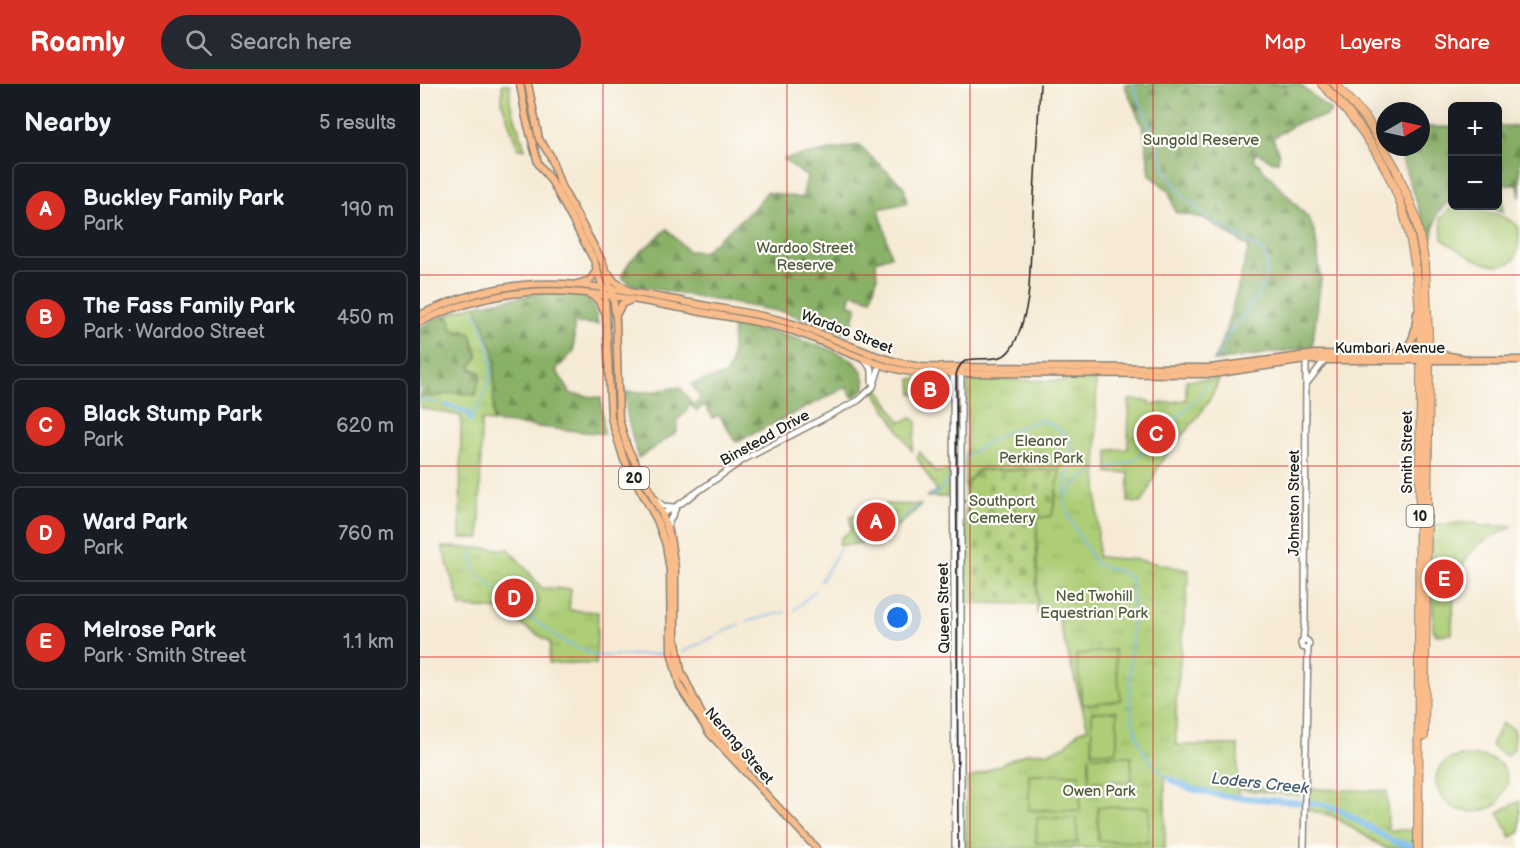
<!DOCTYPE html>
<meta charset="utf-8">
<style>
body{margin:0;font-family:"Balsamiq Sans",sans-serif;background:#242831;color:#f1f3f6}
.controls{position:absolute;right:18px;top:18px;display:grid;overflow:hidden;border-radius:9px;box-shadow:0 6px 24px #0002}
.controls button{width:54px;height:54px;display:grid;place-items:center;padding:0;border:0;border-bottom:2px solid #363941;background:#171b24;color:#f1f3f6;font:30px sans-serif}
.compass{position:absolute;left:956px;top:18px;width:54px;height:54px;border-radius:50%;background:#171b24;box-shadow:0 6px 24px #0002;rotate:81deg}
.you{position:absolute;left:478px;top:534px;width:21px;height:21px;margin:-15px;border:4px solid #fff;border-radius:50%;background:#1a73e8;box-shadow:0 0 0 9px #1a73e833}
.badge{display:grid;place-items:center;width:39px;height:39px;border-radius:50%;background:#d93025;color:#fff;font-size:20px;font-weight:700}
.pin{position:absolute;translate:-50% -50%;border:3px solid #fff;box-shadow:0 2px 6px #0006}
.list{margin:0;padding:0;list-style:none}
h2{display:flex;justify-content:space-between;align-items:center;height:78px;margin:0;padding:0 24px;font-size:26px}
h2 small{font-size:20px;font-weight:400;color:#9ea1a6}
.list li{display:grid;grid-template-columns:39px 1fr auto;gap:18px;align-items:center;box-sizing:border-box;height:96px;margin:0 12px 12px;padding:0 12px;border:2px solid #363941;border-radius:9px}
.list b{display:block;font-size:22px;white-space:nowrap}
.list p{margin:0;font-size:20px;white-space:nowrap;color:#9ea1a6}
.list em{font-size:20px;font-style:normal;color:#9ea1a6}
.icon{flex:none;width:33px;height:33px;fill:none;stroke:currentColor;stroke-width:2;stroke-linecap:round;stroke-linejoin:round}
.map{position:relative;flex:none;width:1100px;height:764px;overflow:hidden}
header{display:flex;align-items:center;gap:36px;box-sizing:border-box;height:84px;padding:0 30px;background:#d93025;color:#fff}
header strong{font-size:28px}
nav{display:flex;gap:33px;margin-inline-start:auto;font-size:21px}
.search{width:420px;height:54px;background:#242831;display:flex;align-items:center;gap:15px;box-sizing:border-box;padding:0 21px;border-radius:33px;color:#9ea1a6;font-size:22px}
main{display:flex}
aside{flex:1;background:#171b24}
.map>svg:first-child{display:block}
</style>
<header>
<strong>Roamly</strong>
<div class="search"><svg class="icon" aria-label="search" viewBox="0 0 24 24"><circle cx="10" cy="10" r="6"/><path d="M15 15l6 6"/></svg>Search here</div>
<nav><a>Map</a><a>Layers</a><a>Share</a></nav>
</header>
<main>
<aside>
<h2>Nearby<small>5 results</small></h2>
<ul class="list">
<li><span class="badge">A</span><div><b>Buckley Family Park</b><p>Park</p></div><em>190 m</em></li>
<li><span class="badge">B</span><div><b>The Fass Family Park</b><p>Park · Wardoo Street</p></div><em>450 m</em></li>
<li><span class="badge">C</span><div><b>Black Stump Park</b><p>Park</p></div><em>620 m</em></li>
<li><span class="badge">D</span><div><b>Ward Park</b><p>Park</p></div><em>760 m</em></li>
<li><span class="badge">E</span><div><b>Melrose Park</b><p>Park · Smith Street</p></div><em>1.1 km</em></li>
</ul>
</aside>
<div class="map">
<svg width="1100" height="764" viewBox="0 0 1100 764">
<defs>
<pattern id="forest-firs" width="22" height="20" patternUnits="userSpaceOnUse" patternTransform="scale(1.5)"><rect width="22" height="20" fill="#8ab168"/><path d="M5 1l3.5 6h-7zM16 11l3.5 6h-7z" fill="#708f55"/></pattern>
<pattern id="cemetery-stones" width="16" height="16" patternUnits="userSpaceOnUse" patternTransform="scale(1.5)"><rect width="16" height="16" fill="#adce77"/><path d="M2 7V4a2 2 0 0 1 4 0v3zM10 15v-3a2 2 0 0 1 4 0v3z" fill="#94b066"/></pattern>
<pattern id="park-tufts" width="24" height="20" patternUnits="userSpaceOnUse" patternTransform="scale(1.5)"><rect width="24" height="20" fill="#adce77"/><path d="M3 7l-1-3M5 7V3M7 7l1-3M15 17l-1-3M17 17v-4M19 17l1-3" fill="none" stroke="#94b066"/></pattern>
</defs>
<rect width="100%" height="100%" fill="#fdfcf7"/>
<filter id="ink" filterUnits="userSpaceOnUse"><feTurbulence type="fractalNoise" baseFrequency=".0167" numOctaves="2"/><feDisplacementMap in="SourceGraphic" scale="12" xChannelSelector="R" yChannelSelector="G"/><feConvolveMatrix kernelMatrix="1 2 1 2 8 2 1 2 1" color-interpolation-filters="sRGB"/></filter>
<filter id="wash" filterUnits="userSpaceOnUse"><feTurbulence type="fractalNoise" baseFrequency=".008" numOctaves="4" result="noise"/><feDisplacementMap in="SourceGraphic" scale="24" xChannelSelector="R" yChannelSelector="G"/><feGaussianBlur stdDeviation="1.35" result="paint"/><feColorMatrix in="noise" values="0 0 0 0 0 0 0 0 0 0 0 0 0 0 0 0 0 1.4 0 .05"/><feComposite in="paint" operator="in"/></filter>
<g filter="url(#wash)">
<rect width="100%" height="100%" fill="#f6ead4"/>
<g fill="url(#forest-firs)" stroke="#536642" stroke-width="1.5">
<polygon points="704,0 879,0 911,27 907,32 877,39 853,54 859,70 858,77 853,78 836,68 834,75 889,135 895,149 901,195 892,263 794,277 804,252 829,163 786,135 755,128 749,107 730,91 724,46"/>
<polygon points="1078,42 1100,42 1100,114 1098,101 1083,101 1083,128 1068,122 1078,122"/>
<polygon points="1007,43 1032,43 1032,115 1018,128 1011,160 978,64 1001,63 1001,47"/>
<polygon points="438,61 484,103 487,119 459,125 471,172 456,177 457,194 451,215 432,209 429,220 437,223 429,250 368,229 229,204 212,201 201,193 210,177 247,145 268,167 283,168 333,125 347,108 382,114 387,93 363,75"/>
<path d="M 121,209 C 154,210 171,202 178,240 L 154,239 L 154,267 L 136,286 L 151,310 L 181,314 L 184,350 L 73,338 L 74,269 L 56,221 Z"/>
<path d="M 25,231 L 52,252 L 58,274 L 51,286 L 61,289 L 56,311 C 49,312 48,310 41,309 C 28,307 14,315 0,312 L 0,243 Z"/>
<path d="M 313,240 C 337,244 425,263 439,283 C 443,288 446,298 445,304 L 433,314 L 427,303 L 316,358 L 299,331 L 293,334 L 285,321 L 277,327 L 272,322 L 268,322 L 266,328 L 257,336 L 257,348 L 218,374 L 208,336 L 204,308 L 230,308 L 260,303 L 273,321 L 281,315 L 271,300 L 305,291 L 311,279 Z"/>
</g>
<polygon fill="url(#cemetery-stones)" stroke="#64754a" stroke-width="1.5" points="558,386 640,386 632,432 617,434 617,520 547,519 545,402"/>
<g fill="url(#park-tufts)" stroke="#64754a" stroke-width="1.5">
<polygon points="82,0 90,0 90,18 105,65 98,65 82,19"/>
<path d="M 56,221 L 74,269 L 73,338 L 61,337 L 60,454 L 40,454 L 41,332 L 0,324 L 0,312 C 15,316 29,307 41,309 C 48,310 49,312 56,311 L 61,289 L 50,283 L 58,273 L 52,252 L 45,246 L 32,246 L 30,234 L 25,231 Z"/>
<polygon points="491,295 522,295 528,301 528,315 492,310"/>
<path d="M 799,295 C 788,328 762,349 742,377 C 732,390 732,406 721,419 L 708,418 L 709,389 L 688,389 L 688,366 L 708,365 L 709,316 L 730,317 L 730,321 L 766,316 L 766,296 Z"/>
<path d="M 548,296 L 676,297 L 678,473 L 719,476 L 769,486 L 756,619 L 756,661 L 818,661 L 818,702 L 879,708 L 879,712 L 818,705 L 818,713 C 793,712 767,706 745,692 L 745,764 L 546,764 L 547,695 L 607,669 L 630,668 L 646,661 L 658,648 L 668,644 L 637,530 L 617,530 L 617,434 L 632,432 L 640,386 L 558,386 L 545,402 Z"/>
<polygon points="458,303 480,338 492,334 497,338 492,367 455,308"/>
<polygon points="500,368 515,388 530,386 528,413 506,413 517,407 497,374"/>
<path d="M 465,420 L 501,421 C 479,444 452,463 419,461 L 420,455 L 431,446 L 430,432 L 465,433 Z"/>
<path d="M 1054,438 L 1060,442 L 1092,442 C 1083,449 1072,452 1063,458 C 1032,479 1033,518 1032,550 L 1016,551 L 1013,545 L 1011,441 Z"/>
<polygon points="22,463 89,465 122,504 151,505 149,526 178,528 176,580 129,579 130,558 75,525 41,523"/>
<path d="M 1041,672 C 1062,671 1086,673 1088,698 L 1078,720 C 1026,751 989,681 1041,672 Z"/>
<polygon points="889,705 967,707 968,746 993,746 993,764 965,764 913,732 888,726"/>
</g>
<g fill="#adce77" stroke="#64754a" stroke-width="1.5">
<path d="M 1033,122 C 1046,120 1092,132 1099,144 C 1100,154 1098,167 1094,176 C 1073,192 1040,167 1022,155 L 1021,134 Z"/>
<polygon points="694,566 701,616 663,621 656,571"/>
<polygon points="697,627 697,668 672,668 672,628"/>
<polygon points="1082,639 1094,645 1094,665 1086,672 1071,661"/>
<polygon points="669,672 711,672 712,697 669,697"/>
<rect x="609" y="690" width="51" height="36"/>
<polygon points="1100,717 1100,748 1091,753 1078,728"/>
<polygon points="678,723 729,723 728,758 678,757"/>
<polygon points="617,734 657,734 657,759 616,759"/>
</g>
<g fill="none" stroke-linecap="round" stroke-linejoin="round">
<g stroke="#7abbef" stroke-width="1.5">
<polyline points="713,0 749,93 761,110 796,140 840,165 846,174 847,188 840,209 808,251 797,275"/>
<polyline points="0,315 18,319"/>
<path d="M 50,336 C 80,294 75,272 55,227"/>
<path d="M 545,375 C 567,354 592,346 621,336 C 677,357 639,386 645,422 C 648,435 669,466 675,480 L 700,487 L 711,495 C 721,559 685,653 750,695"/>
<polyline points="687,385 714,376 781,311 787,298"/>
<polyline points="647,410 662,393 676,387"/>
<polyline points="509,413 521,406 530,393"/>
<polyline points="433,455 476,438 498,422"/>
<polyline points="50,467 56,489 101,526"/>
<polyline points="401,497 420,465"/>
<polyline points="374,526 395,507"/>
<polyline points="106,530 144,558 177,572 246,570"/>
<polyline points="328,537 365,528"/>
<polyline points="263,568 319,540"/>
</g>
<polyline stroke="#7abbef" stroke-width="4" points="26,321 49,329 50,336"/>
<polyline stroke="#7abbef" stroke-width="6" points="750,695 768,704 803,712 901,720 920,726 973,757 999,764"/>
</g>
</g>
<g filter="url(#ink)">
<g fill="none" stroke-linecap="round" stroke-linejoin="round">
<g stroke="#898378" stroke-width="8">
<g id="minor">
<polyline points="444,275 452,286 452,297"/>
<polyline points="533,286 535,764"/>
<polyline points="541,286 541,764"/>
<polyline points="887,299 905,276"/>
<polyline points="235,415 243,422 253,423"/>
<polyline points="242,430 257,422 323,376 439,316 453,303 460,281"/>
<polyline points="247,442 256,424"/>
<circle cx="885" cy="560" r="4"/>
<polyline points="883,556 885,537 886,276"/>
<polyline points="884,764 888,564"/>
</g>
</g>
<g stroke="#898378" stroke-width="9">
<g id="major">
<polyline points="100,0 106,34 118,79 132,98 174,176 185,211 191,334 204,376 237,436 246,461 250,487 251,568 260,603 290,650 396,764"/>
<polyline points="108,0 119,55 130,71 141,102 183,179 193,212 196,236 199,335 207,363 242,430 250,453 255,484 255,552 261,587 281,629 325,682"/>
<polyline points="189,190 195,198 208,206"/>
<polyline points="157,200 170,196 177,186"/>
<polyline points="169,210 177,215 186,229"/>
<path d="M 0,231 C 100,183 167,200 271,219 C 304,226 340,229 373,240 C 417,254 456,277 502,283 L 790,284 L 895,270 L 1023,271 L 1047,275"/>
<polyline points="196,231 202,220 211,216"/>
<path d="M 0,238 C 99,191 168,207 271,226 C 305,233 341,237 373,247 C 415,261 454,284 498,289 L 793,290 L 886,276 L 1100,276"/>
<path d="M 976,269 C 995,263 995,246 997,229"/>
<polyline points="313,665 316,669 324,666"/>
</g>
</g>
<g stroke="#898378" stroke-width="10">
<g id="highway">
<path d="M 902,0 C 940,38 970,81 985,133 C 1006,205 1001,294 1000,368 C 1000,500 998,632 998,764"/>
<polyline points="915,0 947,36 976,85 995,131 1005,180 1009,276 1004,652"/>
</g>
</g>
<use href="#minor" stroke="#fff" stroke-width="5"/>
<use href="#major" stroke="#f9bc8a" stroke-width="6"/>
<use href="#highway" stroke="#f9bc8a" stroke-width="8"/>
<path stroke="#1c1c1c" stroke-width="1.5" d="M 538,764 L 536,291 C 542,265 565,280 583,272 C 599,264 608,220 609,204 L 620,0"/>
</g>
</g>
<path fill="none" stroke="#d62828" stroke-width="1.5" stroke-opacity="0.55" d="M 183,0 L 183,764M 367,0 L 367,764M 550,0 L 550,764M 733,0 L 733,764M 917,0 L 917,764M 0,191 L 1100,191M 0,382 L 1100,382M 0,573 L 1100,573"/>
<g text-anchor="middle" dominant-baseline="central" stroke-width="4.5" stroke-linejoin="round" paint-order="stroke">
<g fill="#fdfcf7" stroke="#605f5e" stroke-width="1.5">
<rect x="199" y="383" width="30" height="22" rx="4.5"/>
<rect x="986.5" y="421" width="27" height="22" rx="4.5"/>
</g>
<g font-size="14" font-weight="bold" fill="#1c1c1c">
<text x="214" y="394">20</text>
<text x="1000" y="432">10</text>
</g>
<g font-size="15" fill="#4f5a3c" stroke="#fdfcf7">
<text x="781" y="56">Sungold Reserve</text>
<text x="385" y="164">Wardoo Street<tspan x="385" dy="17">Reserve</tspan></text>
<text x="621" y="357">Eleanor<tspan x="621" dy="17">Perkins Park</tspan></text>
<text x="582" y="417">Southport<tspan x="582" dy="17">Cemetery</tspan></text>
<text x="674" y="512">Ned Twohill<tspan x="674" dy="17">Equestrian Park</tspan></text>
<text x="679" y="707">Owen Park</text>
</g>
<g font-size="15" fill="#1c1c1c" stroke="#fdfcf7">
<text transform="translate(427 248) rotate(21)">Wardoo Street</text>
<text x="970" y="264">Kumbari Avenue</text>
<text transform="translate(345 354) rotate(-29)">Binstead Drive</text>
<text transform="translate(987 368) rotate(-90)">Smith Street</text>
<text transform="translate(874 419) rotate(-90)">Johnston Street</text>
<text transform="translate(524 524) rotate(-91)">Queen Street</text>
<text transform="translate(319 662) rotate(49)">Nerang Street</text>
</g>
<g font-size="16" font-style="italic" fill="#425c70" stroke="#fdfcf7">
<text transform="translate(840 700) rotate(6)">Loders Creek</text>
</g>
</g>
</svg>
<div class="controls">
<button>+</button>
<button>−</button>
</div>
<svg class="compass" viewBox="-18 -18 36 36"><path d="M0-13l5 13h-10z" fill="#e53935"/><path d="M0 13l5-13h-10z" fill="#9ea1a6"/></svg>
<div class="you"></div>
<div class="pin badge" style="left:456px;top:438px">A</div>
<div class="pin badge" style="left:510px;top:306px">B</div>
<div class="pin badge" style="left:736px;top:350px">C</div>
<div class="pin badge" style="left:94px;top:514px">D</div>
<div class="pin badge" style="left:1024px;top:495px">E</div>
</div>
</main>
